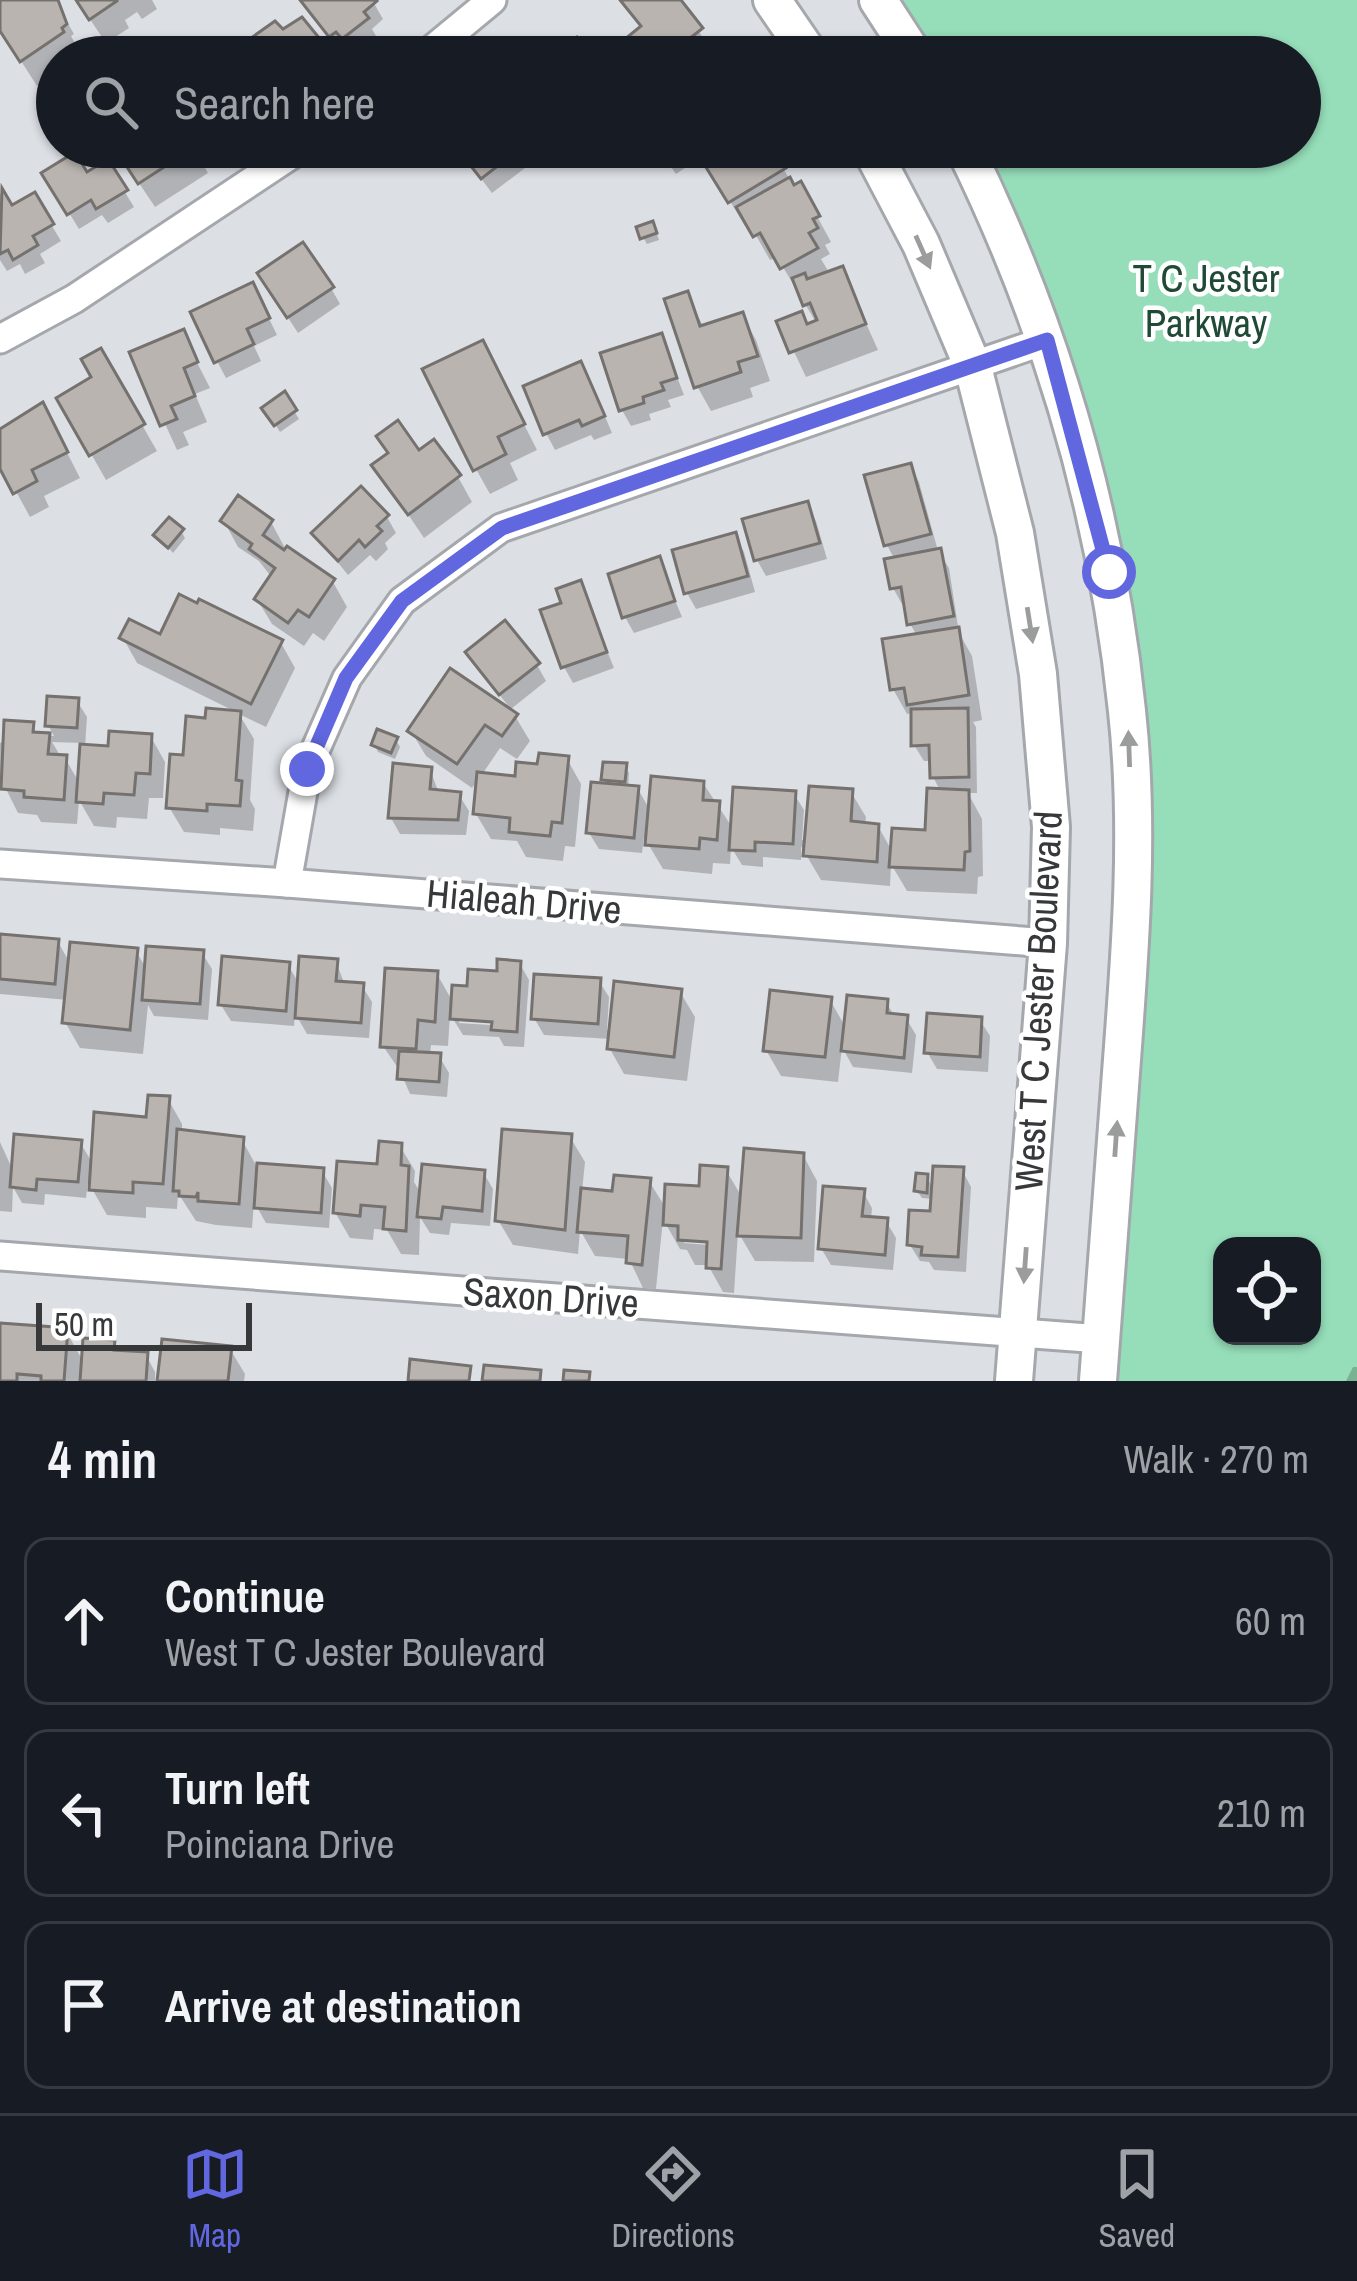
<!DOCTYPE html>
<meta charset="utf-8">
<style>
body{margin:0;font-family:"Archivo Narrow",sans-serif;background:#20242c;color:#f1f3f6}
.controls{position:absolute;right:36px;bottom:36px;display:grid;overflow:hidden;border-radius:24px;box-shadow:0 3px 9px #0004}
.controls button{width:108px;height:108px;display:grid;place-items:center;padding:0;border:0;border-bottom:3px solid #363941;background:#171b24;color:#f1f3f6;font:60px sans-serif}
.scale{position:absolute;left:36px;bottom:30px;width:216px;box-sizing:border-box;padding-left:12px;border:6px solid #37383a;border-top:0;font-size:33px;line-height:42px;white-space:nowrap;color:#37383a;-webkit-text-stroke:9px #fff;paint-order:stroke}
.stop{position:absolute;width:36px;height:36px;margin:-27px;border:9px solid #6067df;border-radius:50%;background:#fff}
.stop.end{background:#6067df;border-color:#fff;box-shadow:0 3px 12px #0008}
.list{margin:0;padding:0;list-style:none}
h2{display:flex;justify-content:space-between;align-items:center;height:156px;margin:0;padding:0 48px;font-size:51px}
h2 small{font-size:39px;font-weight:400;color:#9ea1a6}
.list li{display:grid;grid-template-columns:78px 1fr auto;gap:36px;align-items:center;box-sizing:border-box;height:168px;margin:0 24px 24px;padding:0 24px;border:3px solid #363941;border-radius:24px}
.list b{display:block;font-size:45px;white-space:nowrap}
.list p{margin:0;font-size:39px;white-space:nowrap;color:#9ea1a6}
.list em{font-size:39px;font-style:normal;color:#9ea1a6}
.icon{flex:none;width:66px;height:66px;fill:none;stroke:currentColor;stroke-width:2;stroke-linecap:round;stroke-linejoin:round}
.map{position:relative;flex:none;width:1357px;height:1381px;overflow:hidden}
.search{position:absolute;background:#171b24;box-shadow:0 3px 9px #0004;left:36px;right:36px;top:36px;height:132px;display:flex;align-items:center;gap:30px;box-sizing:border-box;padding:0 42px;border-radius:66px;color:#9ea1a6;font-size:45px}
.sheet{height:732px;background:#171b24}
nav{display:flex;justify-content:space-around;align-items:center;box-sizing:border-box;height:168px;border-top:3px solid #363941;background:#171b24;font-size:33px;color:#9ea1a6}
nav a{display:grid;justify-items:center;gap:6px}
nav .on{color:#6067df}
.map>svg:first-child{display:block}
</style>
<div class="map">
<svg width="1357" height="1381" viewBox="0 0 1357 1381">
<rect width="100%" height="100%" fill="#dcdfe4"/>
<path fill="#96deba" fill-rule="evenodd" d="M 890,0 L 1357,0 L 1357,1381 L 1116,1381 L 1139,722 L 976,147 L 1300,147 L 1300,57 L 926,57 ZM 1222,1246 L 1312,1246 L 1312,1336 L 1222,1336 Z"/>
<g fill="#0003" fill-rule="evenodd">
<polygon points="0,0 54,0 74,34 71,36 79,50 75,57 57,57 57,72 37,86 0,28"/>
<polygon points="77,0 152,0 157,9 142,19 137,12 125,20 129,28 106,43"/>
<polygon points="301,0 372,0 383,19 372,29 376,36 353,54 347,46 340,51"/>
<polygon points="623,0 677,0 715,55 614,57 642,30"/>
<polygon points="115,147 193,147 208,173 155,207"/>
<polygon points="457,147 528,147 517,155 525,168 492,193"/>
<polygon points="657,147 689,147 697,160 676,174"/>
<polygon points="708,147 770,147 795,188 800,185 831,242 825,245 830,254 821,259 830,274 842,270 878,350 806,377 780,322 808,327 817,324 777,257 770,260 749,223 745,226 700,152"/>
<polygon points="107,163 134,207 108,223 102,215 79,229 45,174 86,176"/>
<polygon points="0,193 11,209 34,196 61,241 40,254 45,263 25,274 20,264 7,271 0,260"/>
<polygon points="656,231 659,240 647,244 643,237"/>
<polygon points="331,288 340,304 298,333 270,290"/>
<polygon points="687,295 704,328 742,315 756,340 770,381 750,388 753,397 711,411 697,386"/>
<polygon points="261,302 277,335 254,346 261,361 226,378 217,361"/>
<polygon points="182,333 210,388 195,394 207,422 183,432 189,445 177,450 133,354"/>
<polygon points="661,336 684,395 668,400 671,407 649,414 651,420 631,426 622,410"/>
<polygon points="100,352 157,451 106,480 60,399 95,379"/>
<polygon points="496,369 537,450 510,463 518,480 490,494 476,469"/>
<polygon points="590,381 612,433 594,440 591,435 555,450 546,433"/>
<polygon points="284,395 299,419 280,432 265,408"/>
<polygon points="56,431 80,478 44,496 49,507 30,517 0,462 0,432"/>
<polygon points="375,465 458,477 472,502 424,538"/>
<polygon points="910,466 919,482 938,551 949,568 959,633 972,656 982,720 973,722 976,727 977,793 968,793 982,819 983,876 978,877 977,894 907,891 891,864 890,886 821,880 801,846 801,860 763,857 763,867 742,865 731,847 730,864 713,863 712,874 663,869 644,837 642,853 599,849 589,833 608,786 604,779 625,766 629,773 628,788 638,789 651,812 703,783 734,830 794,794 804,810 802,840 808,840 851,792 866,817 865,825 878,826 893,853 928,833 941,792 933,777 932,761 924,761 914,745 914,713 907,714 893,689 918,637 910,624 907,603 902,604 893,588 895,560 887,545"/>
<polygon points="807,504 816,521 827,559 766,576 757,560"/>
<polygon points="387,517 396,533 385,543 388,549 376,561 370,555 348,575 315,534"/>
<polygon points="224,521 271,522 285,548 333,582 347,607 324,641 313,633 304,646 272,624 257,599 272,578 259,561 238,547"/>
<polygon points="181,531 185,538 173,553 157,535"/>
<polygon points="734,535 744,552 755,592 696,609 687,593"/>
<polygon points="658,560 682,617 634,633 625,617"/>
<polygon points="580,584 614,668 573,683 564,667 565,604"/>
<polygon points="123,638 281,643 295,668 266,727 239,714 254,739 250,800 255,809 253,831 220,828 220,835 184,832 169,807 186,758 207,721 238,713 137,663"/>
<polygon points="537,665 546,681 511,709 478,669"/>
<path d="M 77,701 L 87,717 L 85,747 L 110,749 L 151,737 L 165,762 L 163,798 L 149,798 L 147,819 L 117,817 L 116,828 L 94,826 L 79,800 L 77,824 L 41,822 L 37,815 L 18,813 L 4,785 L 0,785 L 0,743 L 32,725 L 38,735 L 54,736 L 48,725 ZM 52,742 L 83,743 L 80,784 L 65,758 L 61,757 Z"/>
<polygon points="515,716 530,741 517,759 500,748 481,776 518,779 567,759 581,784 575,847 565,846 563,861 526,857 517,841 491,839 476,814 480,777 472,788 426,756 411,731"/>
<polygon points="396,740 400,747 395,759 378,752 374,744"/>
<polygon points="430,770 439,793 459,795 469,811 466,835 400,834 391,818"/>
<polygon points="0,937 58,942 71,965 136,951 147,970 202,953 212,969 208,1020 154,1016 148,1005 143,1054 80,1048 65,1022 68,1000 0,994"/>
<polygon points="336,962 345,985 362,986 372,1002 369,1038 307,1034 295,1013 294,1026 231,1021 221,1005 288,965 300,985"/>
<path d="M 520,964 L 529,980 L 524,1047 L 504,1046 L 499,1037 L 463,1035 L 450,1014 L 448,1046 L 431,1045 L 430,1056 L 439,1056 L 449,1073 L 447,1097 L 410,1094 L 400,1071 L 383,1046 L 437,974 L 454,1004 L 470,989 ZM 459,1017 L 507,1020 L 506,1026 L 459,1023 Z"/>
<polygon points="599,981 609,997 607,1030 680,992 695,1017 687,1081 624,1074 610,1049 611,1039 544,1035 534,1018"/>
<polygon points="830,1000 846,1028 886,1002 895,1017 906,1018 916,1035 912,1073 853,1067 842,1047 838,1082 781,1076 766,1050"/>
<polygon points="980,1020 990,1036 988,1072 937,1069 927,1052"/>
<polygon points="168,1099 182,1124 182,1133 242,1140 257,1167 322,1171 332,1188 329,1228 266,1223 254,1202 252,1228 216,1225 196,1221 178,1193 177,1209 146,1207 146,1218 107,1215 88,1182 86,1198 45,1194 44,1205 22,1203 13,1187 12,1212 0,1211 0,1142 14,1173 80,1142 94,1166 149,1120"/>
<path d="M 570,1137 L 585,1162 L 582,1192 L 615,1194 L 649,1181 L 667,1210 L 726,1170 L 743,1199 L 803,1155 L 817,1181 L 814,1262 L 755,1261 L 738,1232 L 734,1293 L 723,1292 L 708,1265 L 695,1265 L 687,1250 L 680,1249 L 663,1219 L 656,1289 L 643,1288 L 629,1259 L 595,1256 L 580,1230 L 578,1254 L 513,1245 L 498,1220 ZM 684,1237 L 723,1240 L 722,1246 L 684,1243 Z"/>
<polygon points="400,1146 415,1171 414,1182 422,1195 483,1172 493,1189 490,1226 451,1223 449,1235 430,1233 420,1217 419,1255 401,1254 387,1230 374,1229 373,1240 350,1238 333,1209"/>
<polygon points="962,1170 971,1187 966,1272 934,1270 929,1262 920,1261 910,1245 933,1214 934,1199 922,1198 917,1191 927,1177 934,1191"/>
<polygon points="863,1192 872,1208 871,1220 886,1221 896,1238 893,1270 831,1265 821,1248"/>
<polygon points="66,1331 84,1363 113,1343 119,1353 146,1355 155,1372 155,1381 0,1381 0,1360"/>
<polygon points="165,1342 230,1349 245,1374 244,1381 160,1381"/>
<polygon points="1353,1367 1357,1367 1357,1381 1346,1381"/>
</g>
<g fill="#b9b4b0" stroke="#75716e" stroke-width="3">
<polygon points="0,0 58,0 67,24 62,28 64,32 20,62 0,31"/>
<polygon points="76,0 117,0 117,1 89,20"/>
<polygon points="300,0 376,0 377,1 364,12 369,18 342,39 336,32 329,37"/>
<polygon points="620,0 681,0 703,28 666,57 611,57 608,53 641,26"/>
<polygon points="302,17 329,50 319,57 245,57 237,48 275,21 283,29"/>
<polygon points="577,37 591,57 546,57"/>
<polygon points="114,147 195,147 138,184"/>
<polygon points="456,147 515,147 518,150 481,179"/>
<polygon points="702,147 774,147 786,168 728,203 696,151"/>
<polygon points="75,152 87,172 108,159 128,190 96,209 91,200 67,215 41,173"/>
<polygon points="790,177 794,185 801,181 820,216 813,219 818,228 809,233 818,248 780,269 760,233 753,237 736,207"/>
<polygon points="2,188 12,205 35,192 54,224 33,236 38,245 13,260 8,250 0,254"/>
<polygon points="653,221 657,233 640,239 636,227"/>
<polygon points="303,242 334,287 287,318 257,273"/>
<polygon points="843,266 866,324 789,353 776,321 802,311 807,324 817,320 810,303 803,306 792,278 805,273 807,279"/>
<polygon points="253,282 270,318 247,329 254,344 214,363 190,312"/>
<polygon points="688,291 700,326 743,312 758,356 738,362 741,372 694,388 664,299"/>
<polygon points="184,329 198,362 184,368 195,396 171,406 177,419 160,426 129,352"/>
<polygon points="662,333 677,378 661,383 664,390 643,397 644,403 619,411 600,353"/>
<polygon points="483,340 525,424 498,437 506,454 473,471 422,369"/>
<polygon points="101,348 145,424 89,456 56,398 91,377 81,359"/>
<polygon points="581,361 605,416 582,426 579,420 543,435 523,386"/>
<polygon points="285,391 297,410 274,426 261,408"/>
<polygon points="43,402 68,452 32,470 37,481 13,494 0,469 0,429"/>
<polygon points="398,420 419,450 434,439 461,475 408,515 371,465 388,453 376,436"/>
<polygon points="911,463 931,534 884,546 864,475"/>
<polygon points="361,486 389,515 377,526 382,531 365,547 359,540 338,561 311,533"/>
<polygon points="238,495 273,520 263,535 284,550 287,546 335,579 309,617 298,610 288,623 254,599 275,568 249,549 252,544 220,521"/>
<polygon points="808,501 820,543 754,561 742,519"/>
<polygon points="169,517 184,529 168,548 153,535"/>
<polygon points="736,532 748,576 684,594 672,550"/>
<polygon points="941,548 954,616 907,625 901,587 890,589 884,559"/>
<polygon points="660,556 675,601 622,618 608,574"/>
<polygon points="581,580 607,652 561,668 540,610 561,603 556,589"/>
<polygon points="179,594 197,603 199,599 283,640 251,704 119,638 129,619 160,634"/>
<polygon points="505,620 540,663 499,695 465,652"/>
<polygon points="959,627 969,695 907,705 904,688 890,690 882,639"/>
<polygon points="450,668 518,714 502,736 485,725 457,764 407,731"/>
<polygon points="47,696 79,698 77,728 45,726"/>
<polygon points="206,708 241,711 236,780 242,781 240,806 207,804 207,811 166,808 170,754 183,755 186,716 205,718"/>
<polygon points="968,708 969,777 930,778 929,745 911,746 911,709"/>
<polygon points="4,720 34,722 33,732 50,733 48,754 67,755 64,800 24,797 24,791 1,789"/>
<polygon points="377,729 398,737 391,753 371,745"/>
<polygon points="109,731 152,734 150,774 136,773 134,795 104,793 103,804 76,802 80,744 108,746"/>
<polygon points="539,753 569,756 562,823 552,822 550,836 509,832 510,818 473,814 477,772 515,776 516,762 537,764"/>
<polygon points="603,762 627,763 625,782 601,780"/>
<polygon points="393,763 432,767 430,789 461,792 458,820 388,818"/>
<polygon points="651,776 704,781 703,800 720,801 717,840 700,838 699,849 645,845"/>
<polygon points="591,782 639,786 634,838 586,833"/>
<polygon points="809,786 853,789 851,821 879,824 877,862 803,856"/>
<polygon points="733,787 796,791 793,844 755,842 755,851 729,850"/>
<polygon points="927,788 969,790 970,851 965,852 964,870 889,867 892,828 925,830"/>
<polygon points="0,934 59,939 55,984 0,979"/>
<polygon points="70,942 138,948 130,1030 62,1023"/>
<polygon points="146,946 204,950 200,1004 142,1000"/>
<polygon points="222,956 290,962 286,1011 218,1005"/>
<polygon points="299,956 338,959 336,981 364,983 361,1023 295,1018"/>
<polygon points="497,959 521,961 517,1032 491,1030 492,1022 450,1019 452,985 467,986 468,969 497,971"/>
<polygon points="385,968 438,971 435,1022 418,1020 416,1049 380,1047"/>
<polygon points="534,974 601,978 598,1024 531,1019"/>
<polygon points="614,981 682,989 674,1057 607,1049"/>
<polygon points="770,990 832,997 825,1057 763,1051"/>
<polygon points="847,995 888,999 887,1013 908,1015 904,1058 841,1051"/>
<polygon points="927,1013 982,1017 980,1057 924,1053"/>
<polygon points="399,1051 441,1053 439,1082 397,1079"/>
<polygon points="148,1095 170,1096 163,1184 133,1182 133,1193 89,1190 94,1112 146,1117"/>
<polygon points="177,1129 244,1137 239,1204 198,1201 198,1192 196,1197 179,1196 179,1191 173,1191"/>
<polygon points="502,1129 572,1134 565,1230 495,1221"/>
<polygon points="14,1134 82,1140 78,1182 37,1179 36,1190 10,1187"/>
<polygon points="379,1141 402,1143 401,1165 409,1166 406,1231 383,1229 385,1207 361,1205 360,1216 333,1213 337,1161 377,1164"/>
<polygon points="744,1148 804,1153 801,1238 737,1236"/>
<polygon points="257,1163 324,1168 321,1213 254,1208"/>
<polygon points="422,1164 485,1170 482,1211 443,1207 441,1219 417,1217"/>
<polygon points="700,1165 728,1167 721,1269 706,1268 707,1242 678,1240 678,1226 663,1225 665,1184 699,1186"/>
<polygon points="933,1166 964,1167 958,1257 921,1255 922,1247 907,1245 909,1210 930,1211"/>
<polygon points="916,1173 928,1174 927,1193 914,1191"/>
<polygon points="614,1175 651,1178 642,1265 626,1263 628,1236 577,1232 581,1188 612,1191"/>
<polygon points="823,1186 865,1189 862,1216 888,1218 885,1255 818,1249"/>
<polygon points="0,1323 68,1328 64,1381 41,1381 41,1376 17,1374 17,1381 0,1381"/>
<polygon points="83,1338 115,1340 114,1350 148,1352 146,1381 80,1381"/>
<polygon points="162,1339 232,1346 228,1381 157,1381"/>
<polygon points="410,1359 471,1366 469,1381 408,1381"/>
<polygon points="484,1365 541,1370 540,1381 482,1381"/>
<polygon points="564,1370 590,1372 589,1381 563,1381"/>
</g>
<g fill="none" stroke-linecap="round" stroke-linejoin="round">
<g stroke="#a4a7ac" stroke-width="33">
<g id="street">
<polyline points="423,57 492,0"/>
<polyline points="0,339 74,299 303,147"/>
<polyline points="0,864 287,883 1048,943"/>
<polyline points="287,883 307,769 347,678 402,601 501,528 1047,340"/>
<polyline points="0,1256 1101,1339"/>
</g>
</g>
<g stroke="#a4a7ac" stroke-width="42">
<g id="secondary">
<polyline points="772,0 811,57"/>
<polyline points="878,0 915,57"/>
<polyline points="870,147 921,244 973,367 1015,533 1038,674 1051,827 1048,943 1014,1381"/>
<path d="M 964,147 C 1051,324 1107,514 1127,711 C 1140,830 1130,954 1121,1073 C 1113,1176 1106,1278 1098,1381"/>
</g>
</g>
<use href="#street" stroke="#fff" stroke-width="27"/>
<use href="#secondary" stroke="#fff" stroke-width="36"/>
</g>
<defs><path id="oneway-solid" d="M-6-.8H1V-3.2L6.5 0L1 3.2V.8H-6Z" transform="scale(3)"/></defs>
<g fill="#9b9c9c">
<use href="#oneway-solid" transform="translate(923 252) rotate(66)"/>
<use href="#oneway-solid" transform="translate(1030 625) rotate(81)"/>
<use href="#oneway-solid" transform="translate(1129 749) rotate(-92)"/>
<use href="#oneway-solid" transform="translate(1116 1139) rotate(-86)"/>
<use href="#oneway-solid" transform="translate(1025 1265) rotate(94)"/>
</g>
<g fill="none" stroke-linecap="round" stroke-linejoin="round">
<polyline stroke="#6067df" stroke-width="15" points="307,769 346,678 402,601 502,528 1047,340 1109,572"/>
</g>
<g text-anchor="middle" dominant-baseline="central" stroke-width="9" stroke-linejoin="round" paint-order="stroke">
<g font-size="39" fill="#204936" stroke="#fff">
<text x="1206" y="278">T C Jester<tspan x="1206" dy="45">Parkway</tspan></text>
</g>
<g font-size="39" fill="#37383a" stroke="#fff">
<text transform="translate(524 901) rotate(5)">Hialeah Drive</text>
<text transform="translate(1038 1001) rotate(-87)">West T C Jester Boulevard</text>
<text transform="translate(551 1297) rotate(4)">Saxon Drive</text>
</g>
</g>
</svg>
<div class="controls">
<button><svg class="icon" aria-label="locate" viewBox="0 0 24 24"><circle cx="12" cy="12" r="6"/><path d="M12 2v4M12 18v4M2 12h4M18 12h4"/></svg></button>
</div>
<div class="scale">50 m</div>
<div class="stop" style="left:1109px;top:572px"></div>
<div class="stop end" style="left:307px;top:769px"></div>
<div class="search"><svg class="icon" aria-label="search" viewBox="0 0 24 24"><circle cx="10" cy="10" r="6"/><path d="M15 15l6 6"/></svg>Search here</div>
</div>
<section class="sheet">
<h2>4 min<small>Walk · 270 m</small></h2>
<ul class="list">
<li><svg class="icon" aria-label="ahead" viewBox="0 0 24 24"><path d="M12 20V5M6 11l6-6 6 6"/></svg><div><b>Continue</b><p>West T C Jester Boulevard</p></div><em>60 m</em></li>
<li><svg class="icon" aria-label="left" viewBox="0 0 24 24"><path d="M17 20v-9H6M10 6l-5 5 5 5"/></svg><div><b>Turn left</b><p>Poinciana Drive</p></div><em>210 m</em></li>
<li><svg class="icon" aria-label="arrive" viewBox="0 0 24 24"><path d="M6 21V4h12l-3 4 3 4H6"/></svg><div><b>Arrive at destination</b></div></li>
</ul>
</section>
<nav>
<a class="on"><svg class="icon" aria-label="map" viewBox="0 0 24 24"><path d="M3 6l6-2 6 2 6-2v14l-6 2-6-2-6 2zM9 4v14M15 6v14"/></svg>Map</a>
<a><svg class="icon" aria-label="directions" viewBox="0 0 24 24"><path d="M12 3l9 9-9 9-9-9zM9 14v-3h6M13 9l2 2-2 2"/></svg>Directions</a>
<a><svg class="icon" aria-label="saved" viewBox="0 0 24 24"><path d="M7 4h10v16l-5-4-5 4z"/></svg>Saved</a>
</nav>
